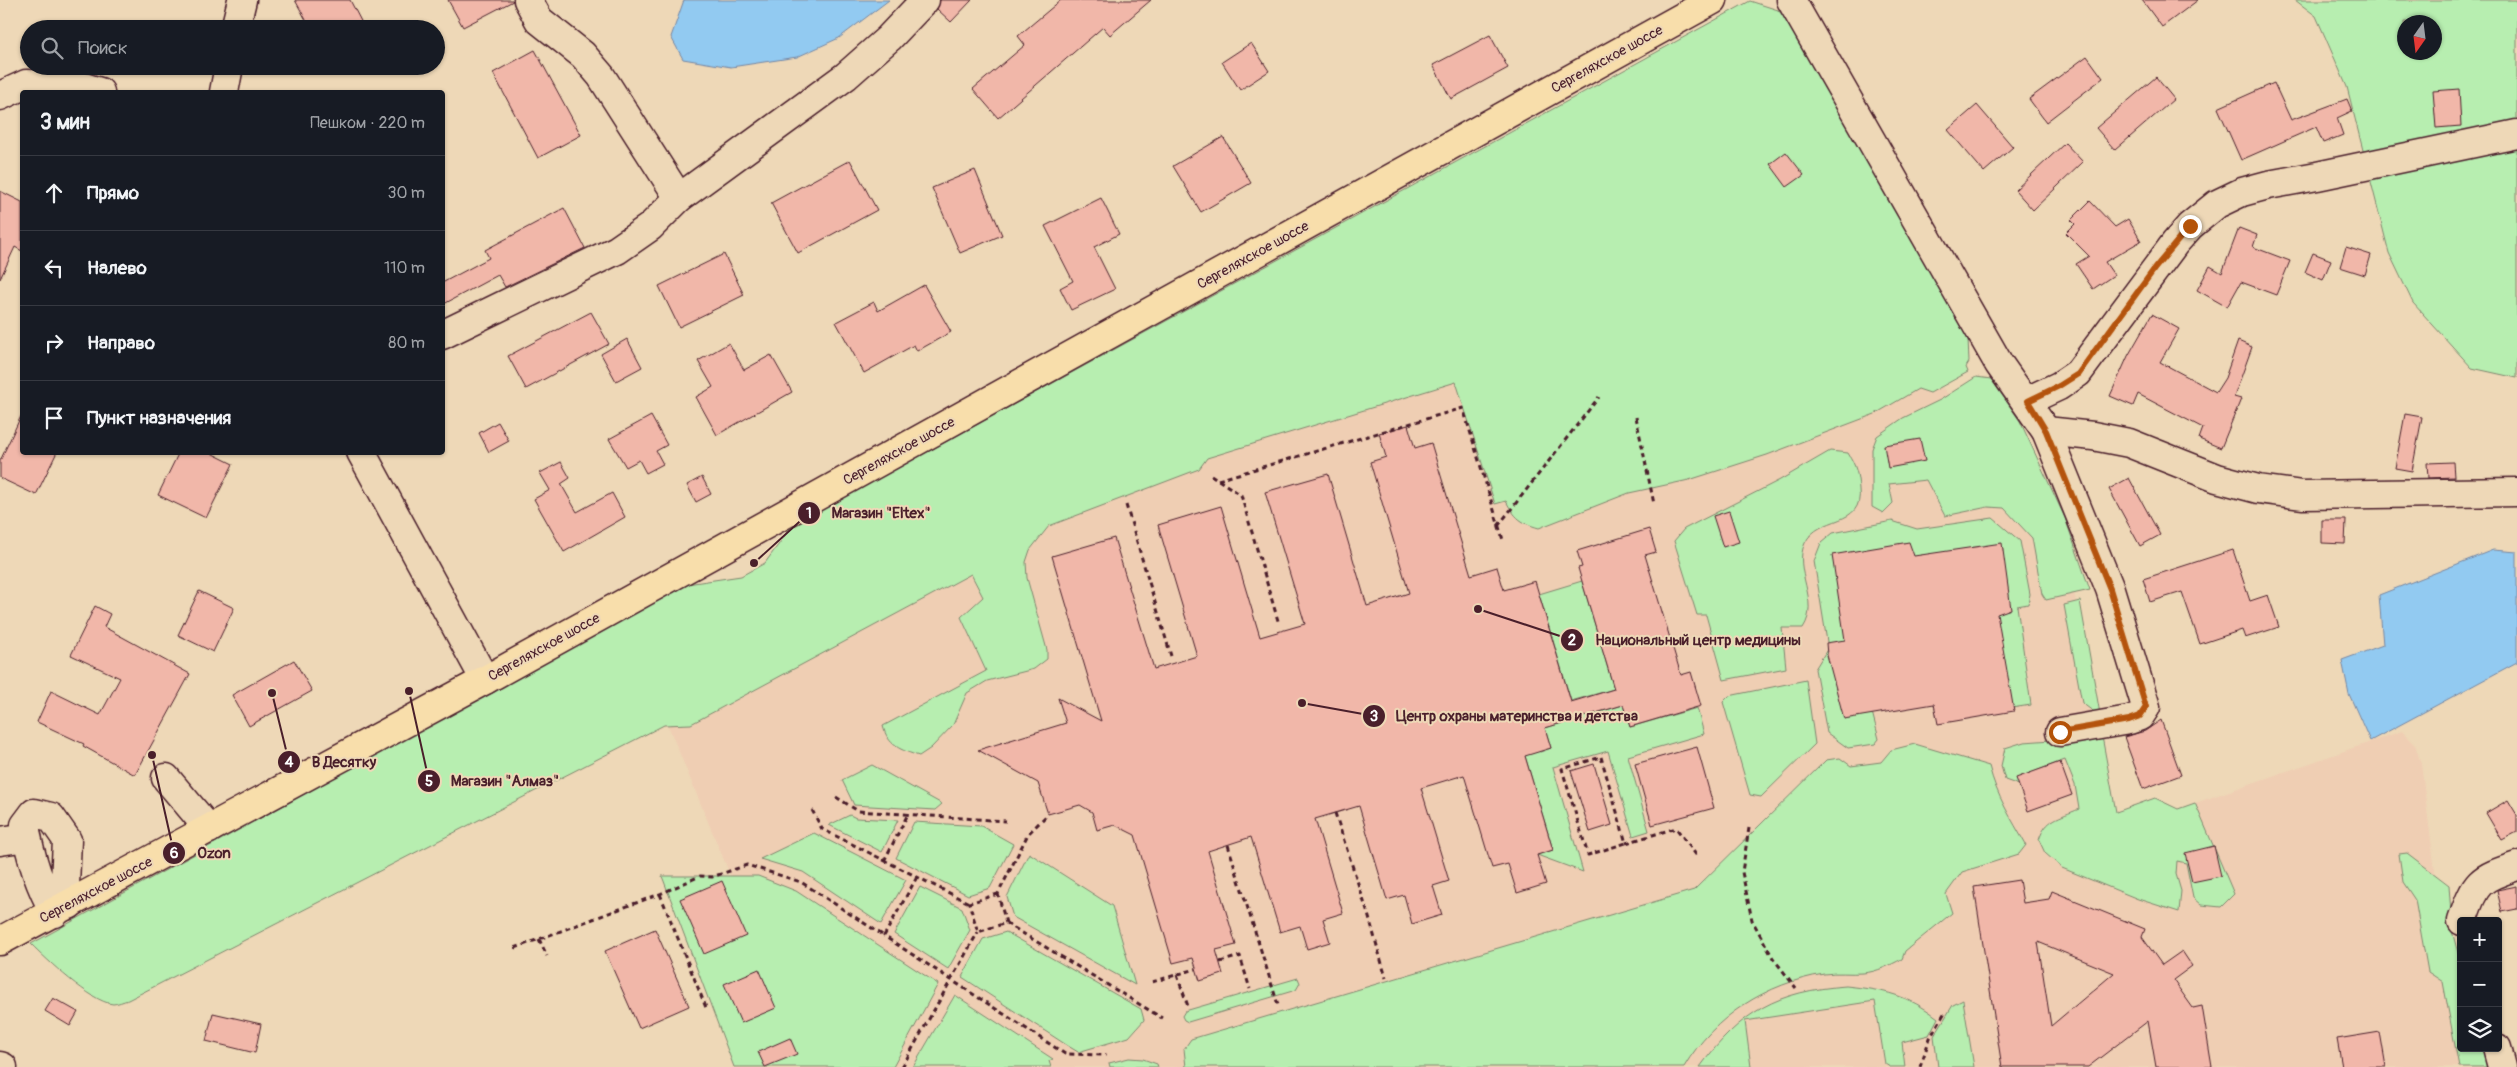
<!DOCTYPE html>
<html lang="ru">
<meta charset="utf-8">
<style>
body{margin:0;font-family:Pangolin,sans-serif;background:#20242c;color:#f1f3f6}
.controls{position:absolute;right:15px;bottom:15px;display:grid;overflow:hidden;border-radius:5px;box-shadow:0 1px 4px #0004}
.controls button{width:45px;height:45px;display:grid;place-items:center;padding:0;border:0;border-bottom:1px solid #363941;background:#171b24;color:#f1f3f6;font:25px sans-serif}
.compass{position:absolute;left:2397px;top:15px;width:45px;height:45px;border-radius:50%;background:#171b24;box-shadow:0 1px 4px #0004;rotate:194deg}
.stop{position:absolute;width:15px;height:15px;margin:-11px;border:4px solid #b45309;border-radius:50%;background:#fff}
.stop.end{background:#b45309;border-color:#fff;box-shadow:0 1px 5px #0008}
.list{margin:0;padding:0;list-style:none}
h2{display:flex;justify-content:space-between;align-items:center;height:65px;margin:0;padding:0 20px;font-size:21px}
h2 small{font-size:16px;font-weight:400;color:#9ea1a6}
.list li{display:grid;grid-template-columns:32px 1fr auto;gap:15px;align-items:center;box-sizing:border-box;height:75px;padding:0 20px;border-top:1px solid #363941}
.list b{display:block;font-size:19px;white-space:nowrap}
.list em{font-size:16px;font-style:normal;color:#9ea1a6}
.icon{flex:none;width:28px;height:28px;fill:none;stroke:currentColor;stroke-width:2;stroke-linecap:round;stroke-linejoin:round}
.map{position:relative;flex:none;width:2517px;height:1067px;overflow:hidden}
.search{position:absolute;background:#171b24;box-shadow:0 1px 4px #0004;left:20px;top:20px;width:425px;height:55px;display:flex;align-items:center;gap:12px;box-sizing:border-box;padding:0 18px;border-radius:28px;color:#9ea1a6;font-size:19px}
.panel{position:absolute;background:#171b24;box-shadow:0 1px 4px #0004;left:20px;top:90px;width:425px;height:365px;border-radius:5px}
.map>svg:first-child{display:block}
</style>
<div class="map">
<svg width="2517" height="1067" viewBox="0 0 2517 1067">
<rect width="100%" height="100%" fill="#eed8b7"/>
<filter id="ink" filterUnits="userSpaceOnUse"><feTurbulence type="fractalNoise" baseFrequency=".02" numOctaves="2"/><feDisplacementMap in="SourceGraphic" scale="10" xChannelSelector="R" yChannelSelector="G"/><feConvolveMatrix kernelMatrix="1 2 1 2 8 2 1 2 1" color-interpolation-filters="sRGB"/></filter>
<g filter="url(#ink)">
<polygon fill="#efceb3" points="1733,152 1948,394 2069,565 2116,812 2155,798 2178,809 2402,731 2415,744 2421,764 2451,992 2461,1048 2472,1067 810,1067 667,723"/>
<g fill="#b7eeb0" stroke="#80866e" fill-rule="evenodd">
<path d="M 2295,0 L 2517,0 L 2517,378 L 2472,368 L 2413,303 L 2389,253 L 2347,87 L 2316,16 ZM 2404,22 L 2434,22 L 2434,52 L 2404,52 Z"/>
<path d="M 1750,1 L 1778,10 L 1794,28 L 1968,339 L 1969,362 L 1966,367 L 1968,372 L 1930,393 L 1918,389 L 1875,414 L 1767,455 L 1689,480 L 1629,493 L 1539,528 C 1521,523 1515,518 1506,501 L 1495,504 L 1456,382 L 1207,458 L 1199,469 L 1049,526 L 1030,550 L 1026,562 L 1027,578 L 1047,650 L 1047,659 L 1034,669 L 987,681 L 967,693 L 953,725 L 931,748 L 919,756 C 901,750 888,746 883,726 L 986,671 L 961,617 L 983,597 L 971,574 L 691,724 L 664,725 L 128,1000 C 124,1001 117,1004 113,1004 C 91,1002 46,959 31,944 L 687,584 L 741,576 L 765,563 L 792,526 Z"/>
<polygon points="1976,377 1991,379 2020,421 2065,518 2090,590 2046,600 2042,594 2032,538 2004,508 1988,507 1945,516 1926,480 1889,484 1893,503 1883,513 1872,507 1872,449 1877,436 1903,418 1940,400"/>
<path d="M 1830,451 L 1848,453 C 1856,466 1858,474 1859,489 C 1864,528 1819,514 1805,543 C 1792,570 1821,601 1803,628 L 1782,628 L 1786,668 L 1724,680 L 1706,615 L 1697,615 L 1674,541 L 1684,529 L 1780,480 Z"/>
<polygon points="1993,518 2020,541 2030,594 2028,604 2017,606 2031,705 1940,719 1936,701 1872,712 1879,739 1875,744 1848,748 1827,733 1815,669 1828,648 1814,561 1821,543 1833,533 1892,521 1917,529"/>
<polygon points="1582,581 1614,689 1571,701 1539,594"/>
<polygon points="2080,601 2100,714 2094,712 2082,703 2064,605"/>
<polygon points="1806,680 1815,744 1761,797 1750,795 1723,702 1729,696"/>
<polygon points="1623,705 1630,727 1697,708 1704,734 1628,756 1649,831 1633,836 1608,751 1553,767 1583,872 1537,855 1553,850 1519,736 1540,752 1551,748 1545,728"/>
<path d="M 2101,731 L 2116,812 L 2155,798 L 2178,809 L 2195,803 L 2234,894 L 2221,907 L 2201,905 L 2193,898 L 2186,863 L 2177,861 L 2176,874 L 2181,891 L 2179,912 L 2138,899 L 2062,868 L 2045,853 L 2039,840 C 2046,818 2059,818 2079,809 L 2075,785 L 2065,760 L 2017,778 L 2019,785 L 2005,780 L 2001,766 L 2005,748 L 2024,742 L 2066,739 Z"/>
<path d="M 1915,744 L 1989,766 C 1997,797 2011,818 2026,845 L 2019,854 L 1962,872 L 1946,894 L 1952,913 L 1905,951 L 1902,959 C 1890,965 1877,972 1863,973 C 1850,974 1837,972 1824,974 C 1767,983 1714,1016 1684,1067 L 1186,1067 L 1184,1049 L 1191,1039 L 1694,890 L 1826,760 L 1840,758 L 1851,766 L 1881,762 L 1891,750 Z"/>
<polygon points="872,765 942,804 935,810 854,805 842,780"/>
<polygon points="850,815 856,818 898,820 882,852 829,825"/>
<polygon points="914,822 981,826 1013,844 990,888 968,895 896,858"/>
<polygon points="814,833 906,880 881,924 803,872 760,859"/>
<polygon points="1029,853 1112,906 1135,985 1013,917 1007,897"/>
<polygon points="2407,853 2449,885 2452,931 2461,964 2461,1048 2492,1048 2496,1067 2459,1067 2443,982 2428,972 2415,900 2403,882 2399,854"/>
<polygon points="662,876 758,876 796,891 938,984 893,1067 734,1067"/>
<polygon points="920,887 962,908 970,930 948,969 894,934"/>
<polygon points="1006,932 1141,1009 1144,1020 1129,1037 1078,1052 1068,1046 962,977 983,939"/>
<polygon points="1298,978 1300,983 1296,990 1188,1022 1184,1020 1182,1016 1185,1011"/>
<path d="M 1846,986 C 1884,990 1908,995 1938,1018 L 1929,1035 L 1902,1042 L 1905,1067 L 1890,1067 L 1885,1064 L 1875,1001 L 1745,1021 L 1751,1067 L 1700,1067 C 1741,1011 1778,991 1846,986 Z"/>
<polygon points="955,995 1053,1059 1049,1061 1051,1067 913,1067"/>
<polygon points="1963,1000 1974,1067 1938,1067 1934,1036 1953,1005"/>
<polygon points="1129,1058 1143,1059 1157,1064 1158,1067 1110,1067 1109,1063"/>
</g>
<g fill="#92caf1" stroke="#7586a2">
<polygon points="684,0 889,0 839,38 797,57 731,67 683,59 671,37"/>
<polygon points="2493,550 2517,552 2517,662 2370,741 2349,694 2342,660 2383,645 2379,595"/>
</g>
<g fill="#f1b7a9" stroke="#4a1f2b" fill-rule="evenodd">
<polygon points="295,0 350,0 365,29 311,29"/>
<polygon points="448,0 512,0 513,1 463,27"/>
<polygon points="940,0 972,0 951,22 937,9"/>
<polygon points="1061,0 1151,0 1110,35 1103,27 998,118 973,89 1025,45 1018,36"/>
<polygon points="2142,0 2198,0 2162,27"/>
<polygon points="1490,35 1508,68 1451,99 1433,65"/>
<polygon points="1251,43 1269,71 1240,90 1222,62"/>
<polygon points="535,50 581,135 538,158 493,73"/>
<polygon points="2087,56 2103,78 2046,122 2029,99"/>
<polygon points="2156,77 2174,99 2115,150 2096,128"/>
<polygon points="2274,83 2291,120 2347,99 2352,111 2337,118 2343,135 2323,143 2316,127 2241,160 2218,108"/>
<polygon points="2459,89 2461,126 2436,128 2433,91"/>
<polygon points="1977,105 2013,147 1984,172 1948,130"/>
<polygon points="1223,137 1251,183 1201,212 1173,166"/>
<polygon points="2065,143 2083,162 2033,210 2015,190"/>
<polygon points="1786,152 1804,175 1787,187 1770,164"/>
<polygon points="850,160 877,210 798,253 771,203"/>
<polygon points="975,170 1002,235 960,253 932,188"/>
<polygon points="0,191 22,202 22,251 15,247 0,279"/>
<polygon points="1101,198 1119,234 1094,247 1115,289 1071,310 1060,288 1073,281 1045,226"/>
<polygon points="2090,201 2115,227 2128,219 2141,241 2105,262 2114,275 2093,289 2076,264 2089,256 2066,233 2075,224 2071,220"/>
<polygon points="564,208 585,248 505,287 498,275 442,305 442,283 489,258 485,250"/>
<polygon points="2239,228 2257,235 2253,247 2290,261 2276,295 2241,282 2227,307 2197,290 2210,266 2222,273"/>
<polygon points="2346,247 2371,255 2365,275 2340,267"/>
<polygon points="2313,253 2331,260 2323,280 2305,272"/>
<polygon points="724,254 744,295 679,327 659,286"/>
<polygon points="924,285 951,332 917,351 914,345 864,373 836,322 874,302 878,311"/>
<polygon points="591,312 609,344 526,389 508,356"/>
<polygon points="2152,314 2179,329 2160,362 2216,392 2225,378 2238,341 2252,347 2234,397 2241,399 2221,448 2199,439 2203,428 2138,394 2133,406 2110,396 2128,356"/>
<polygon points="627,339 642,367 616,381 601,354"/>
<polygon points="729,343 744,370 771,355 792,392 717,435 696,397 713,387 698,361"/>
<polygon points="22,414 22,452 57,452 36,495 0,478 0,461"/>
<polygon points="2405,414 2422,417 2412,471 2395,468"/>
<polygon points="651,416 667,445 656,451 663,464 646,473 639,460 626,467 609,439"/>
<polygon points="498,422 509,441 489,452 479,433"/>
<polygon points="1408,425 1415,448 1431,443 1471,575 1497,567 1504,590 1535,581 1571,702 1614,689 1578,568 1582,567 1577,551 1649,529 1656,552 1645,555 1681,675 1691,672 1701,706 1630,727 1623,705 1545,728 1551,748 1525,756 1553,850 1537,855 1546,884 1517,893 1508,864 1492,868 1464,775 1421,788 1449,881 1433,886 1442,915 1412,924 1404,895 1387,900 1359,806 1315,819 1343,913 1323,919 1330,942 1307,949 1300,926 1280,932 1251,837 1208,851 1236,945 1216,950 1223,974 1200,981 1193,958 1173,963 1135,835 1115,825 1097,830 1092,812 1080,805 1048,814 1038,783 978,750 1066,723 1058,698 1101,721 1052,556 1114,538 1154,669 1197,656 1158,525 1221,506 1260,637 1305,624 1265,492 1328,474 1367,606 1409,593 1370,462 1386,457 1379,433"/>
<polygon points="1920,439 1925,461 1888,468 1884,445"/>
<polygon points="179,452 209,452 233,464 206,518 158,495"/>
<polygon points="561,462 570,478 561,484 577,512 612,493 625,517 564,552 534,499 550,490 540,473"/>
<polygon points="2453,462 2454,477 2428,478 2427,463"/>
<polygon points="702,477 711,494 696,502 687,485"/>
<polygon points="2129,478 2160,535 2140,546 2109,489"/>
<polygon points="1729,511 1739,542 1723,547 1713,516"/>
<polygon points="2322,520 2346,520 2345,544 2322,543"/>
<polygon points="1909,542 1914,556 2002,543 2011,609 1997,614 2014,711 1938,724 1934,704 1844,719 1827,655 1826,643 1845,640 1832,555"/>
<polygon points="2233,550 2250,601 2268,595 2279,627 2245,638 2242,630 2200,644 2182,592 2150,602 2143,579"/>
<polygon points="199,591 234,608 213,652 178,635"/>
<polygon points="95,606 110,614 104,627 190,674 135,775 83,746 84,744 37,722 51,691 100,715 120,678 71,655"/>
<polygon points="294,660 312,691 249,726 232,695"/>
<polygon points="2161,720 2181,775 2143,789 2124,737 2145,731"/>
<polygon points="1697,747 1714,808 1652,825 1635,764"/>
<polygon points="2060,762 2072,795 2028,811 2016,778"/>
<polygon points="1594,764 1612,825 1590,832 1571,771"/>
<polygon points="2508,800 2517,815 2517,832 2502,840 2486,813"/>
<polygon points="2214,846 2221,876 2192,882 2185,853"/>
<path d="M 2019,880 L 2023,903 L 2049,899 L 2052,891 L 2145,929 L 2142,937 L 2162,965 L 2182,951 L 2192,966 L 2173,980 L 2193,1008 L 2202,1006 L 2212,1067 L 2156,1067 L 2148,1021 L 2088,1067 L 2002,1067 L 1974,887 ZM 2038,942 L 2114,973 L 2051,1026 Z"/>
<polygon points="722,881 746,936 704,954 680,899"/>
<polygon points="2517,886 2517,909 2502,912 2497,890"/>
<polygon points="655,929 689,1006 639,1028 605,951"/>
<polygon points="759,969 776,1008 741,1023 724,984"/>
<polygon points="53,998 78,1012 70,1026 45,1011"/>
<polygon points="213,1013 261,1024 255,1053 206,1041"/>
<polygon points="2380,1032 2386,1067 2342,1067 2337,1039"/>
<polygon points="790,1038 797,1054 765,1067 758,1052"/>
</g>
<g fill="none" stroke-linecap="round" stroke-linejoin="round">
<g stroke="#4a1f2b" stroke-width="31">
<g id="minor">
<polyline points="528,0 539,20 583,55 601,76 679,198"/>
<polyline points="1791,0 1999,364 2046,431 2110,589 2146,707 2140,716 2129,720 2060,732"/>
<polyline points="235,29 242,0"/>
<polyline points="224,92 229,66"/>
<polyline points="0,96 26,84 78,85 100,92"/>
<polyline points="442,335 617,250 650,227 679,198 846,76 889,38 925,0"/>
<polyline points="2027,401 2059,386 2078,373 2175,243 2190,226 2217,204 2242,192 2268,185 2317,176 2517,134"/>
<polyline points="2046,431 2093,436 2129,443 2217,478 2258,489 2302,495 2517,492"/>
<polyline points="361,452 485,680"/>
<polyline points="166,778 209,829"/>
<polyline points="0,841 27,837"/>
<path d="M 55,913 C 39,885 30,857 25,825 L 34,813 L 51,817 L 67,840 L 65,884 L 69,905"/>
<path d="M 2462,921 C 2476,881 2478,879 2517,866"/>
<polyline points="2497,1048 2502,1067"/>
<polyline points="0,1066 3,1067"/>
</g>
</g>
<g stroke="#4a1f2b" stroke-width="31">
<polyline id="major" points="0,941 485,680 1713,0"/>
</g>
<g stroke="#4a1f2b" stroke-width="3" stroke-dasharray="5 4" stroke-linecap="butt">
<polyline points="1636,417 1654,504"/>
<polyline points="1211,475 1241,495 1279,624"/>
<polyline points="1218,480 1463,408 1503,540"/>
<polyline points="1126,505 1171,656"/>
<polyline points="1498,526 1599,397"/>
<polygon points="1601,757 1626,843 1588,855 1562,769"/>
<polyline points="836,797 858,811 1006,821"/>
<polyline points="812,810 822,829 969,903"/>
<polyline points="1335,813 1368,914 1386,978"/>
<polyline points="1749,828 1742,872 1752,920 1773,958 1796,988"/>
<polyline points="1626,843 1676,828 1697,856"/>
<polyline points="1228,845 1279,1008"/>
<polyline points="884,861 908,814"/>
<polyline points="917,877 884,936 1065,1054 1106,1055"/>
<polyline points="660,894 707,1010"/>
<polyline points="998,894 969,903 978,932 1006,923 998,894 1028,834 1048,814"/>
<polyline points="1006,923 1162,1018"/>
<polyline points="539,939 547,956"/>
<polyline points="515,948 660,894 700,876 712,877 747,865 801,882 884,936"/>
<polyline points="1220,962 1240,956 1250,989"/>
<polyline points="1177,975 1189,1009"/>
<polyline points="1152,982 1196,969"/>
<polyline points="902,1067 978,932"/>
<polyline points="1920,1067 1930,1038 1945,1012"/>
</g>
<use href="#minor" stroke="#eed8b7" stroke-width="28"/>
<use href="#major" stroke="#f8deab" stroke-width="28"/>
</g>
</g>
<g fill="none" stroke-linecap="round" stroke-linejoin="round" filter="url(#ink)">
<polyline stroke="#b45309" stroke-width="6" points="2060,732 2129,720 2140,716 2146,707 2110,589 2046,431 2028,401 2059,386 2078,374 2155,268 2190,226"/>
</g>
<g text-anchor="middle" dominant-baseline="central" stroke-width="4" stroke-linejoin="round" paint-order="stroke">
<g font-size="14" fill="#4a1f2b" stroke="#eed8b7">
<text transform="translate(1607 59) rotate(-29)">Сергеляхское шоссе</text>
<text transform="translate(1253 255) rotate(-29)">Сергеляхское шоссе</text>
<text transform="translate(899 451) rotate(-29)">Сергеляхское шоссе</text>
<text transform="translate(544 647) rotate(-29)">Сергеляхское шоссе</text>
<text transform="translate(96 890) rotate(-28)">Сергеляхское шоссе</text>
</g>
</g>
<path fill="none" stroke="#4a1f2b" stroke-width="2" d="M754 563L809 513M1478 609L1572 640M1302 703L1374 716M272 693L289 762M409 691L429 781M152 755L174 853"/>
<g fill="#4a1f2b" stroke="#eed8b7" stroke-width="2">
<circle cx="754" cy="563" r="5"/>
<circle cx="1478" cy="609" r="5"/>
<circle cx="1302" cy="703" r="5"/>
<circle cx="272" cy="693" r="5"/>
<circle cx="409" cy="691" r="5"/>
<circle cx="152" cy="755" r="5"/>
<circle cx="809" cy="513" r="12"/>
<circle cx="1572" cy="640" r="12"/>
<circle cx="1374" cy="716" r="12"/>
<circle cx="289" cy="762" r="12"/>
<circle cx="429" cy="781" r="12"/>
<circle cx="174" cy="853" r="12"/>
</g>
<g font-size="15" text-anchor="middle" font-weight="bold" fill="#fff">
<text x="809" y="518">1</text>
<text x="1572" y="645">2</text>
<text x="1374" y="721">3</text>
<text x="289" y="767">4</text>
<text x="429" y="786">5</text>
<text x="174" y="858">6</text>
</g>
<g font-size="15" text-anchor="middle" font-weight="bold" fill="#4a1f2b" stroke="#eed8b7" stroke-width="4" stroke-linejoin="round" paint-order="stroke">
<text x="881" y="518">Магазин "Eltex"</text>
<text x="1698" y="645">Национальный центр медицины</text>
<text x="1517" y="721">Центр охраны материнства и детства</text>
<text x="344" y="767">В Десятку</text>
<text x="505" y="786">Магазин "Алмаз"</text>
<text x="214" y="858">Ozon</text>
</g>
</svg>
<div class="controls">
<button>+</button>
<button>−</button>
<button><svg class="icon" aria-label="layers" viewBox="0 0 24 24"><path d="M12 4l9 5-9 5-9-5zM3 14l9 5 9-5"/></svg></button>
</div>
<svg class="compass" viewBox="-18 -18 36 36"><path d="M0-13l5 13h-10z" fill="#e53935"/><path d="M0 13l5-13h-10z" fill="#9ea1a6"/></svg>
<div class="stop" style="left:2060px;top:732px"></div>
<div class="stop end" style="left:2190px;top:226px"></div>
<div class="search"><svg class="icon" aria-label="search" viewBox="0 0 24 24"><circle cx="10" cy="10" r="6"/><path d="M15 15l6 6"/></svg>Поиск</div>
<section class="panel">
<h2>3 мин<small>Пешком · 220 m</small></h2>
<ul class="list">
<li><svg class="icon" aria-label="ahead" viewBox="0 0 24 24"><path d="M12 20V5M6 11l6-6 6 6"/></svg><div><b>Прямо</b></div><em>30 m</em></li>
<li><svg class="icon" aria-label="left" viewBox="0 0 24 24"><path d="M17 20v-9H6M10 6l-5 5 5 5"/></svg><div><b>Налево</b></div><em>110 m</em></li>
<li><svg class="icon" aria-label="right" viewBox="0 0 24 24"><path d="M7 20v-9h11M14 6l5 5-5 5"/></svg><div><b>Направо</b></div><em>80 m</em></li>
<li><svg class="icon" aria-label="arrive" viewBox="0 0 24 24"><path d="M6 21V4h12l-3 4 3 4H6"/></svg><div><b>Пункт назначения</b></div></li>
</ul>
</section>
</div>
